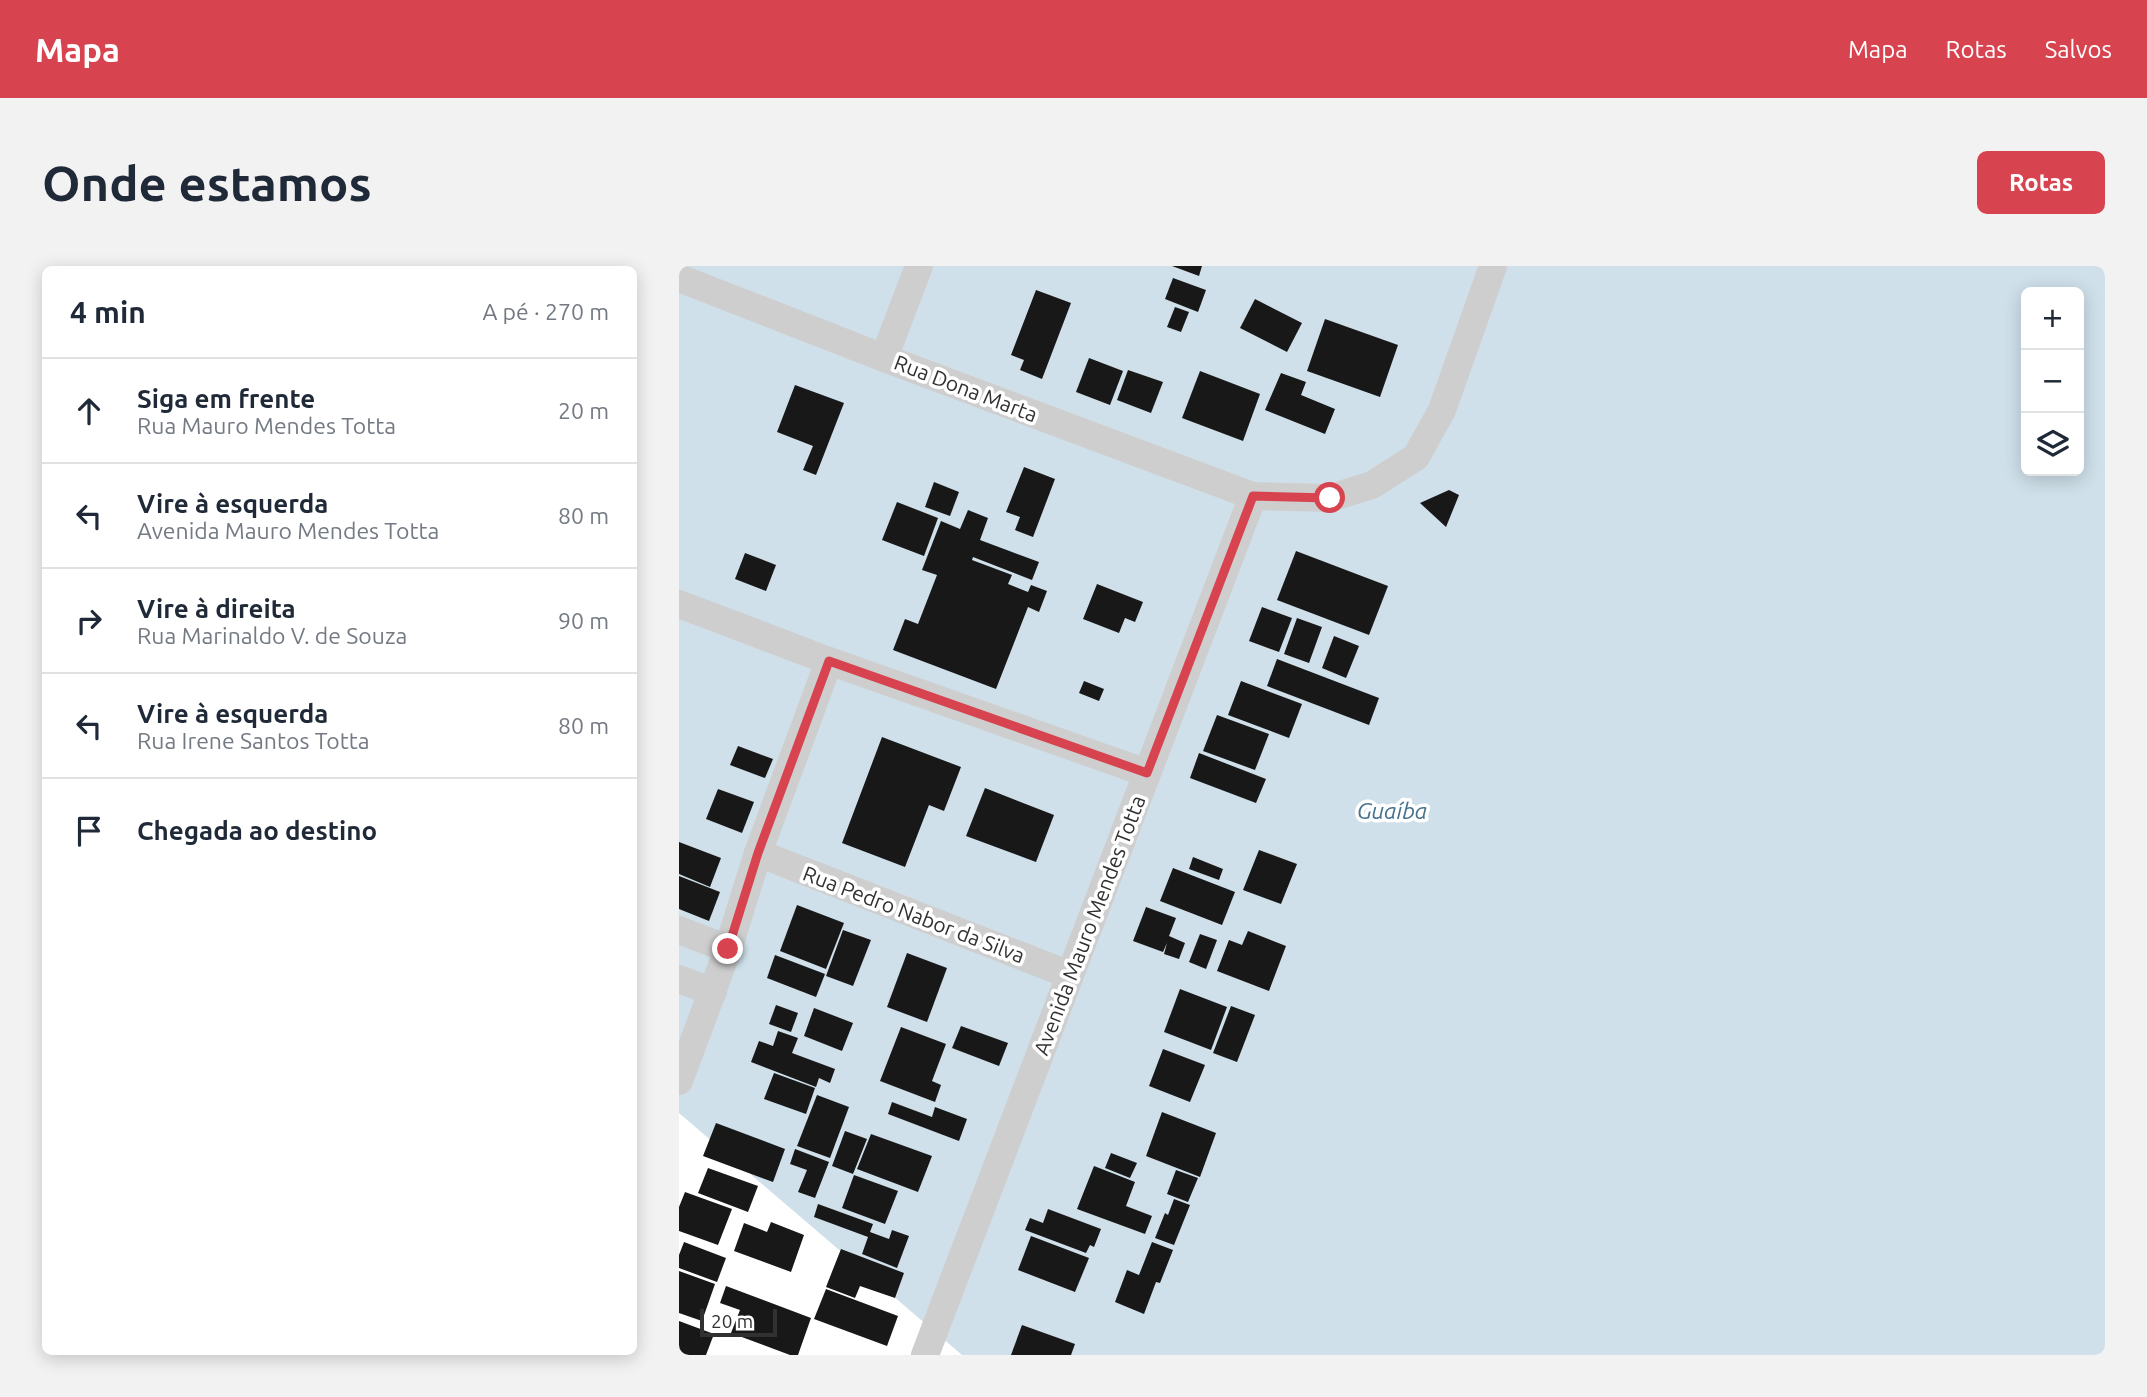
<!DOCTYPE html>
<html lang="pt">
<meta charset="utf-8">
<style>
body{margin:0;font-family:Ubuntu,sans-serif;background:#f2f2f3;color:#1f2937}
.controls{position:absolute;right:21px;top:21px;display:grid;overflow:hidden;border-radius:10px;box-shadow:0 4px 18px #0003}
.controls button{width:63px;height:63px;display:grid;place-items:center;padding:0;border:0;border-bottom:2px solid #e0e1e3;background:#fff;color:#1f2937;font:35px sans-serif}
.scale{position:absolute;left:21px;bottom:18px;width:77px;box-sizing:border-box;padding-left:7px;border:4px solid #313131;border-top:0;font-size:19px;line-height:24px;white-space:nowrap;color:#313131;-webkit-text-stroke:5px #fff;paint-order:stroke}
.stop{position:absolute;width:21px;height:21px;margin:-16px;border:5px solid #d74450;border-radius:50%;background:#fff}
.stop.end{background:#d74450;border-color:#fff;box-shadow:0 2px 7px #0008}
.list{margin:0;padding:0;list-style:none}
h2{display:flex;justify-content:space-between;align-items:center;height:91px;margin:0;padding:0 28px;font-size:30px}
h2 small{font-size:23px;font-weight:400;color:#747a83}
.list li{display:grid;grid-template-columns:46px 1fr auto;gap:21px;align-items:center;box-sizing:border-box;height:105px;padding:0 28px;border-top:2px solid #e0e1e3}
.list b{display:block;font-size:26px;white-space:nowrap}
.list p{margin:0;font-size:23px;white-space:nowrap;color:#747a83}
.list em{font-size:23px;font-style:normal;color:#747a83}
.icon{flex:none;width:38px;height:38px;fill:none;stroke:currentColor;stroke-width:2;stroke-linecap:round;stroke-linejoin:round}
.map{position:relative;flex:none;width:1426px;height:1089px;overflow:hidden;border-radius:10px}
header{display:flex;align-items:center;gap:42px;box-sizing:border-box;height:98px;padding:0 35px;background:#d74450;color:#fff}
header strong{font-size:33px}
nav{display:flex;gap:38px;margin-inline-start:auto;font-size:24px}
.intro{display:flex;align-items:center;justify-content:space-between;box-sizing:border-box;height:168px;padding:0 42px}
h1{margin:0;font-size:49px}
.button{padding:18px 32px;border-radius:10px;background:#d74450;color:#fff;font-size:24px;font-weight:700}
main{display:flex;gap:42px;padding:0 42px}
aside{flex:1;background:#fff;border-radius:10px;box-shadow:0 4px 18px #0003}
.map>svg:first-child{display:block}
</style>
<header>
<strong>Mapa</strong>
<nav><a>Mapa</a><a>Rotas</a><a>Salvos</a></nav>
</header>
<div class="intro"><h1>Onde estamos</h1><a class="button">Rotas</a></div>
<main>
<aside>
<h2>4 min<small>A pé · 270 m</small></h2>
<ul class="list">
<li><svg class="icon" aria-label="ahead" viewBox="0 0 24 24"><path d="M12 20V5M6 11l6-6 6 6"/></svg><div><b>Siga em frente</b><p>Rua Mauro Mendes Totta</p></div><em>20 m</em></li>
<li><svg class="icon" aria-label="left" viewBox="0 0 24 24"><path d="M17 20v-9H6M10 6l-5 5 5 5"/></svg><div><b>Vire à esquerda</b><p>Avenida Mauro Mendes Totta</p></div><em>80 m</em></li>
<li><svg class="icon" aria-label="right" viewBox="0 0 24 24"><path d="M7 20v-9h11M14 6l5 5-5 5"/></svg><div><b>Vire à direita</b><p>Rua Marinaldo V. de Souza</p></div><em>90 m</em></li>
<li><svg class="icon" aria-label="left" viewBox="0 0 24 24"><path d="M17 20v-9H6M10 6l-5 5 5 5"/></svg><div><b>Vire à esquerda</b><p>Rua Irene Santos Totta</p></div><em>80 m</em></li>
<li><svg class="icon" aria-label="arrive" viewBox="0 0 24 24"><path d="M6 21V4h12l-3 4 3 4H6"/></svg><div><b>Chegada ao destino</b></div></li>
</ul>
</aside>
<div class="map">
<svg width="1426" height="1089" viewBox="0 0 1426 1089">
<rect width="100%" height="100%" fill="#fff"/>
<path fill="#cfe0ea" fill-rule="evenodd" d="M 0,0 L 1426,0 L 1426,1089 L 283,1089 L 0,847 ZM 1347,26 L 1400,26 L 1400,205 L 1347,205 Z"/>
<g fill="#181818">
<polygon points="493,0 523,0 520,10"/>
<polygon points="494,12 527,24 519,46 486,33"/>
<polygon points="357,24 392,37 363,113 341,104 345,94 332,89"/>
<polygon points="576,33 623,57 608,86 561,62"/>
<polygon points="496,41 510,46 502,66 488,61"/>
<polygon points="646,53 719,79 701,131 628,105"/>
<polygon points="410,92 444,105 431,139 397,126"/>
<polygon points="449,104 484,116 472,147 438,134"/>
<polygon points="521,105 581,128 564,175 503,152"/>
<polygon points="602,107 627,116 622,129 656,143 646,168 586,144"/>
<polygon points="116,119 165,137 137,209 124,204 134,180 98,166"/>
<polygon points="345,201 376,213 354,271 336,264 341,251 327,246"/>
<polygon points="255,216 280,226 271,250 246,241"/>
<polygon points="770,224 780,229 767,261 741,237"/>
<polygon points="218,236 259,252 245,290 203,274"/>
<polygon points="289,244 309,252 301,274 360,296 353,314 294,291 293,294 333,309 329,318 349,326 352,319 368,325 360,346 349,341 317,423 214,384 226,353 239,358 258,309 243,304 262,255 281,263"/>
<polygon points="617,285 709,320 690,369 598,334"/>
<polygon points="66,287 97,299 87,325 56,313"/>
<polygon points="418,318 464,336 456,356 446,352 440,367 404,353"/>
<polygon points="583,341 613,352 600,386 570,375"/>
<polygon points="618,352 643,361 630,397 605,388"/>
<polygon points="655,370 680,380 667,412 643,402"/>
<polygon points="598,393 700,432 690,459 588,420"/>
<polygon points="405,415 425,423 420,435 400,427"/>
<polygon points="562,415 623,438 610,472 549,449"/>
<polygon points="538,449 590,468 576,504 524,485"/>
<polygon points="203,471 282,501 265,545 250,539 226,601 163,577"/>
<polygon points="59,480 94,493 86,512 51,499"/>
<polygon points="520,487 587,513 577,537 511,512"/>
<polygon points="306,522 375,549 357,596 287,570"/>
<polygon points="39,523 75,536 63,567 27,553"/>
<polygon points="0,576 42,592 31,621 0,608"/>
<polygon points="580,584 618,598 602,638 564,624"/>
<polygon points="514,591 544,603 540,614 510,603"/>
<polygon points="494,602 556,626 543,659 481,635"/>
<polygon points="0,610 41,626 30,655 0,643"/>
<polygon points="118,639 165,657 147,703 101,685"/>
<polygon points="467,641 497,652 490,670 506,677 500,693 485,688 488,677 484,686 454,675"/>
<polygon points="164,664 192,674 174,720 147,710"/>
<polygon points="569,665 607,680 590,725 538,705 550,674 563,679"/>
<polygon points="521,668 538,674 527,703 510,696"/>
<polygon points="228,687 268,702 248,756 208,741"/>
<polygon points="96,689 146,708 137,731 88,712"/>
<polygon points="501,723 548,741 532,784 485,766"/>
<polygon points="97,739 119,747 112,766 90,758"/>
<polygon points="552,740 576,749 558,796 534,787"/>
<polygon points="135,742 174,757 163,785 125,770"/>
<polygon points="282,760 329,777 320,800 273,782"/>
<polygon points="222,761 267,778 253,815 262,819 256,836 201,815"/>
<polygon points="99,765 119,772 113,787 156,803 151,817 140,812 137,821 72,796 80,775 94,780"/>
<polygon points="484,783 526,799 511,836 470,820"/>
<polygon points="95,807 136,822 127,848 85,833"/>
<polygon points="138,829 170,841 151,892 118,880"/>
<polygon points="213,836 253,851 256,841 288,853 280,875 209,848"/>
<polygon points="483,846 537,867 521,911 467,890"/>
<polygon points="37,857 106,883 94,916 24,890"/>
<polygon points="166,865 188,873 174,908 153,900"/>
<polygon points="192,868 253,890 239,926 178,903"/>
<polygon points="116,883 150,896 136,932 119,926 128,904 111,898"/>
<polygon points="432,887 458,897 451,912 426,902"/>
<polygon points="415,900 456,916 447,940 473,950 466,968 398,943"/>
<polygon points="29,902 79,920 69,946 19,927"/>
<polygon points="497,904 519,912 509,936 488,928"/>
<polygon points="175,909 219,925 206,958 163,942"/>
<polygon points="6,926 53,943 39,979 0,965 0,941"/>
<polygon points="495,933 511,939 495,979 476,972 486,947 489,949"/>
<polygon points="139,938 194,958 191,966 210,973 213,964 230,970 218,1002 183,988 189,971 135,951"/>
<polygon points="369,943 422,963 415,981 411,979 407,987 346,964 351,952 364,957"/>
<polygon points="92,956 125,969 112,1006 55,985 65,957 88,966"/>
<polygon points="352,970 410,992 396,1026 339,1004"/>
<polygon points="5,976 47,992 38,1016 0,1002 0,989"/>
<polygon points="473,976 494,984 481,1017 477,1016 465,1048 436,1036 448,1004 460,1009"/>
<polygon points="162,983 225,1007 216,1032 181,1020 176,1032 147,1021"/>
<polygon points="0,1005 36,1018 23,1055 0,1047"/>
<polygon points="47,1020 132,1052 119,1089 111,1089 52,1067 61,1044 41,1037"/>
<polygon points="147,1023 219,1050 208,1080 135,1053"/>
<polygon points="0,1055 35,1068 27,1089 0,1089"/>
<polygon points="343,1059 396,1078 392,1089 332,1089"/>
</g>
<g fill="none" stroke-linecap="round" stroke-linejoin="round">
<g stroke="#cecece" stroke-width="28">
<polyline points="0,12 205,92 574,230 651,232 693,219 737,191 763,144 814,0"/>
<polyline points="205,92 240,0"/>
<polyline points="0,338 150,395 468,507"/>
<polyline points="79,587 391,709"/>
<polyline points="0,664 49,683"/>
<polyline points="0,713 34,726"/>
<polyline points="0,815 49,683 79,587 150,395"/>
<polyline points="246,1089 574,230"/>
</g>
</g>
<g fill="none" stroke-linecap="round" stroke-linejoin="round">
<polyline stroke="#d74450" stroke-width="9" points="49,683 79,587 150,395 468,507 574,230 651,232"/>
</g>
<g text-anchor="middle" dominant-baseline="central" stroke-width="7" stroke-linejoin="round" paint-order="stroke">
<g font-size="21" fill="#313131" stroke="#fff">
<text transform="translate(287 122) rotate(21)">Rua Dona Marta</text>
<text transform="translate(235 648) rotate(21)">Rua Pedro Nabor da Silva</text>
<text transform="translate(410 659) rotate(-69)">Avenida Mauro Mendes Totta</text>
</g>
<g font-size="23" font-style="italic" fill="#45728d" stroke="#fff">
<text x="713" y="544">Guaíba</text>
</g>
</g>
</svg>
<div class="controls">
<button>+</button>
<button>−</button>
<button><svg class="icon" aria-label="layers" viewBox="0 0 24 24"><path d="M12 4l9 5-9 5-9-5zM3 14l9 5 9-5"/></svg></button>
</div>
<div class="scale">20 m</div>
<div class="stop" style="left:651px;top:232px"></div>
<div class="stop end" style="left:49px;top:683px"></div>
</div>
</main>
